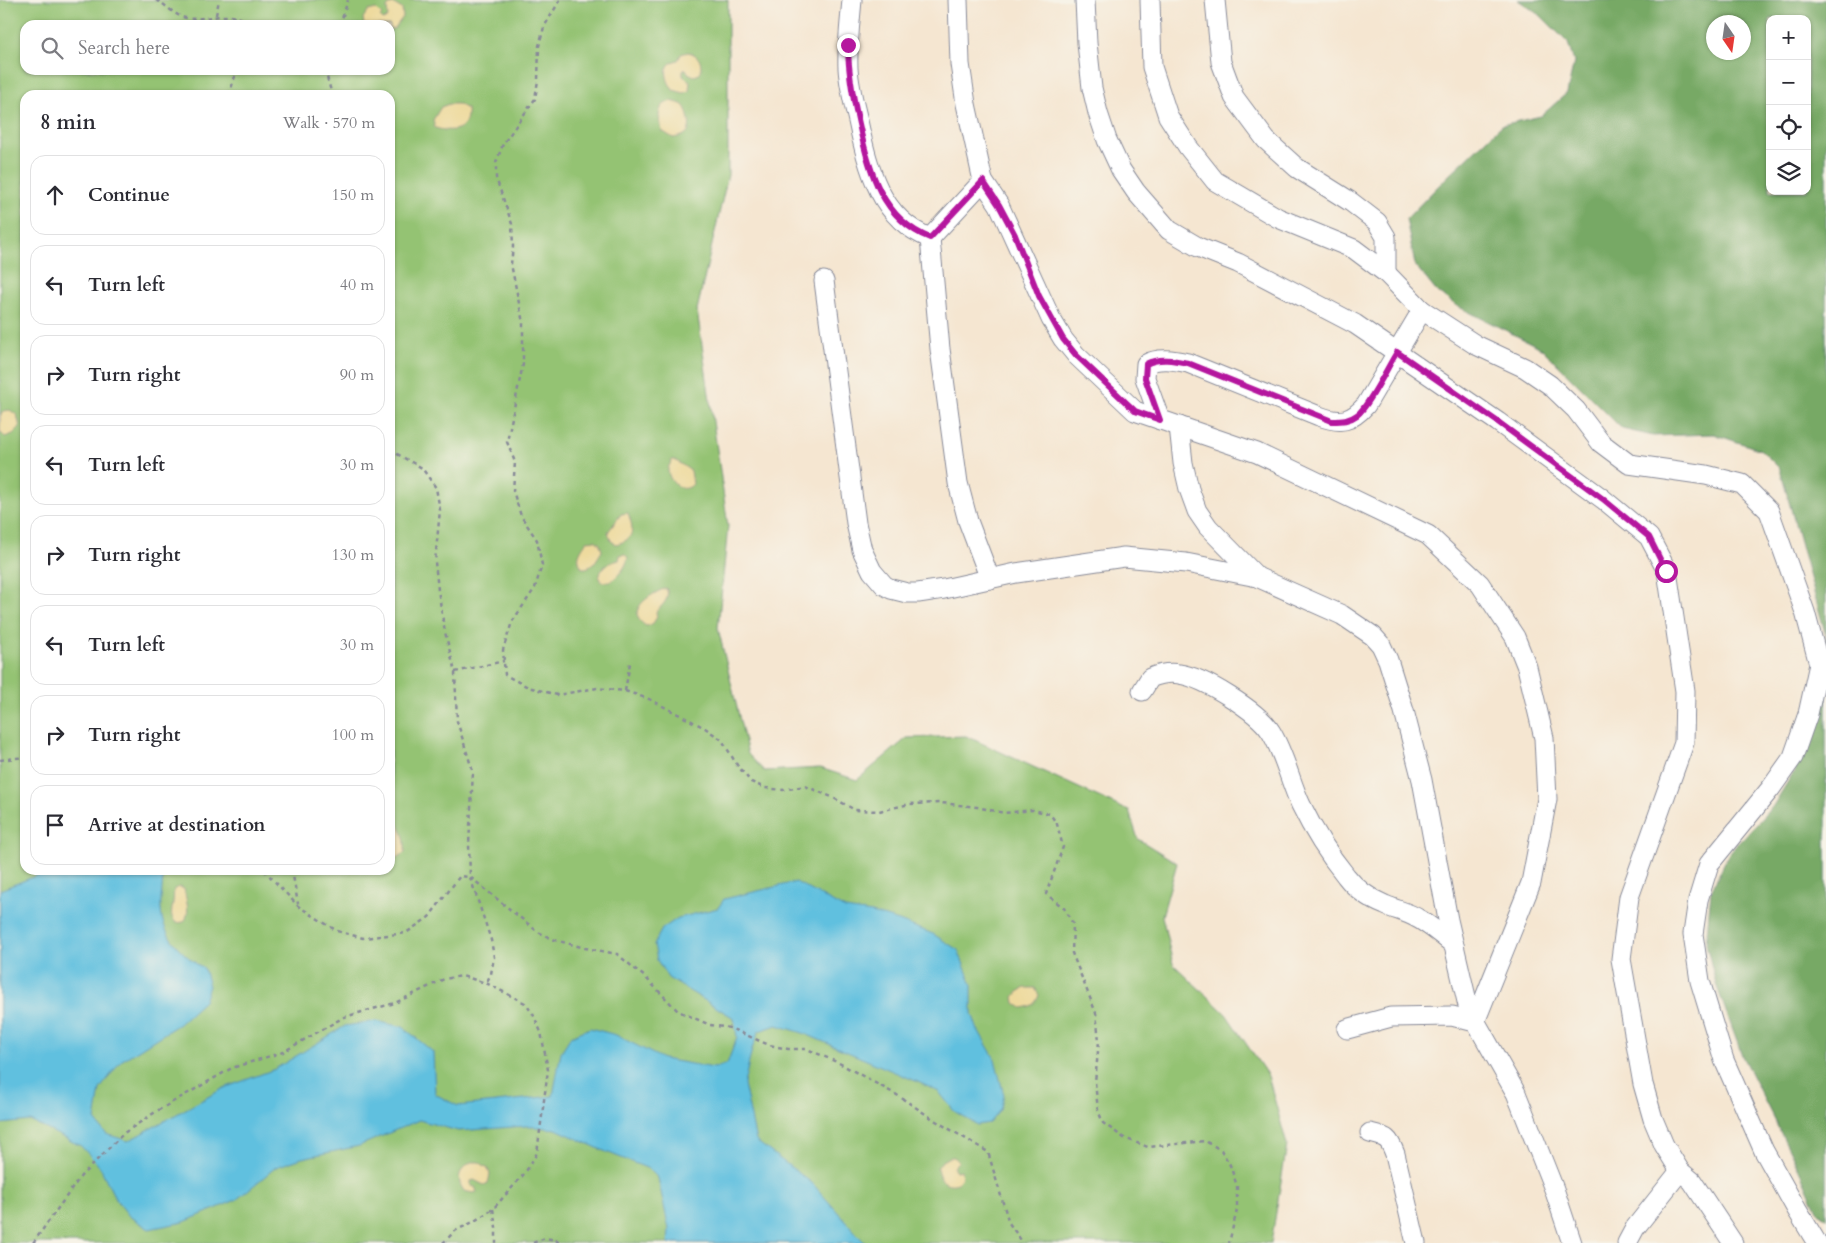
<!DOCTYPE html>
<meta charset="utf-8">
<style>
body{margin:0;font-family:Cardo,serif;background:#f7f7f7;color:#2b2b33}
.controls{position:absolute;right:15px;top:15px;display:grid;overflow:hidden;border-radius:10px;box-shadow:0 1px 4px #0004}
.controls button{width:45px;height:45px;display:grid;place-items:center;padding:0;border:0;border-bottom:1px solid #e1e1e2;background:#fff;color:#2b2b33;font:25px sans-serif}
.compass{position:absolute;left:1706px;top:15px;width:45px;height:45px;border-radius:50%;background:#fff;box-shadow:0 1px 4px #0004;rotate:167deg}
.stop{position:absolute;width:15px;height:15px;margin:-11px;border:4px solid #b5179e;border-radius:50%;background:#fff}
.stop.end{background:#b5179e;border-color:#fff;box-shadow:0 1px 5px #0008}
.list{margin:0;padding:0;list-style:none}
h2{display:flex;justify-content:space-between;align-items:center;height:65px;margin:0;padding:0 20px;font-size:21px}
h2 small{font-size:16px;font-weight:400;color:#7c7c81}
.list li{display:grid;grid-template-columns:32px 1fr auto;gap:15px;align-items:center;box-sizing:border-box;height:80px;margin:0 10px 10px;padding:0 10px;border:1px solid #e1e1e2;border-radius:15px}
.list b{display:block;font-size:19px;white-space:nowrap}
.list em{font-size:16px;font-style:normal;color:#7c7c81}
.icon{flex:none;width:28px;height:28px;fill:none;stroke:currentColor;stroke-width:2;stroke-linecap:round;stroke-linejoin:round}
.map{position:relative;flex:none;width:1826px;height:1243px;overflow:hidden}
.search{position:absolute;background:#fff;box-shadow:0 1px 4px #0004;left:20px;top:20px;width:375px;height:55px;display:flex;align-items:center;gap:12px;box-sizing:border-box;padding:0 18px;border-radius:15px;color:#7c7c81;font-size:19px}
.panel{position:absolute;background:#fff;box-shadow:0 1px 4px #0004;left:20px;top:90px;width:375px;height:785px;border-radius:15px}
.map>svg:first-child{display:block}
</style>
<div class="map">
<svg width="1826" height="1243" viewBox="0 0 1826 1243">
<rect width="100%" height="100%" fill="#f7f3e8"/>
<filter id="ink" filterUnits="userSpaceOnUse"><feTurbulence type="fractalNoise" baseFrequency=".02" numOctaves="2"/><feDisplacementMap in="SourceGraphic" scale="10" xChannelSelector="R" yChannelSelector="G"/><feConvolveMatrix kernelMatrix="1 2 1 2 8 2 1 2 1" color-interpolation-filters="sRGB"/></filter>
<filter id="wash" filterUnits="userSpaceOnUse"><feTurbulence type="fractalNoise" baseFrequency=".0096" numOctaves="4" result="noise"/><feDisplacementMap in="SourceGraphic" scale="20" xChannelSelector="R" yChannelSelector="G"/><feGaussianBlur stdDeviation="1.12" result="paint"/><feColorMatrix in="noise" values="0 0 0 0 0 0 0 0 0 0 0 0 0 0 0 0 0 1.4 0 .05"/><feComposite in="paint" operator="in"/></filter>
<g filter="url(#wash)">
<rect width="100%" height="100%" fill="#f5e6d1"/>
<path fill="#94c373" stroke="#587968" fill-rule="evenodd" d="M 0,0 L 728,0 L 728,175 L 697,310 L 728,526 L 718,628 L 748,754 L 764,771 L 820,768 L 857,780 L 907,738 L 966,736 L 1129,811 L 1138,839 L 1177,863 L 1162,916 L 1173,964 L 1226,1014 L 1268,1076 L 1287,1145 L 1271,1243 L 0,1243 ZM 25,25 L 390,25 L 390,70 L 25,70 ZM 25,95 L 390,95 L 390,870 L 25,870 Z"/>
<path fill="#77a965" stroke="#496c62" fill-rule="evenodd" d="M 1518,0 L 1826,0 L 1826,1219 L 1817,1210 L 1794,1159 L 1743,1058 L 1716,984 L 1706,944 L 1711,891 L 1729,853 L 1773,806 L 1804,755 L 1826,694 L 1826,636 L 1780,469 L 1761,450 L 1714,434 L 1653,436 L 1622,429 L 1541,348 L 1457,306 L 1436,291 L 1415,265 L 1406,219 L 1447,177 L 1502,125 L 1541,116 L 1567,93 L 1574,62 L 1568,43 L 1540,15 ZM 1770,19 L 1807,19 L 1807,191 L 1770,191 ZM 1714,22 L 1744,22 L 1744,52 L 1714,52 Z"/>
<g fill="#eeda9e" stroke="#84847e">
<polygon points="394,4 402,9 403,17 394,29 390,29 390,25 364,25 363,18 368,11 376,9 382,15 380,17 383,20 388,17 387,8 389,5"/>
<path d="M 688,52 C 699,54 703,63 700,74 L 694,76 L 688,73 L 686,69 L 683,70 L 683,76 L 690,81 L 689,91 L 684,93 L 673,90 C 666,80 661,64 678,60 L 681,54 Z"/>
<path d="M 671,101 C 675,102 680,103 683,105 C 686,108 687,112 688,116 C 692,131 688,136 673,138 L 662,131 C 658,117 656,106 671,101 Z"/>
<path d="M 449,104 L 458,104 L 467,109 C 469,131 453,133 435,128 L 433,120 L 441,107 Z"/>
<polygon points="10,410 17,415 20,427 13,434 5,437 0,432 0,416 3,411"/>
<path d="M 672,460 L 675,460 L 691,471 L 693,484 C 683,496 667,481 668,468 C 669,465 671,463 672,460 Z"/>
<path d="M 628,513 C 634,529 635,540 616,544 L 611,541 L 608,532 L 621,514 Z"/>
<path d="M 595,540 L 600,544 L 602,551 C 596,560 593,569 582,568 C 575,557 580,551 587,541 Z"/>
<path d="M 625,554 L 628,558 C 626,568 618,576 610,582 L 602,582 L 599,576 C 603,565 608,563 619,560 L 620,555 Z"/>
<path d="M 666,588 C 671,599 662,605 656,612 L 657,617 L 652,625 L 646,626 C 623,611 650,594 666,588 Z"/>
<path d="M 390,814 C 401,824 406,837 405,852 L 399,857 L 390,858 Z"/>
<path d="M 180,887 L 184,889 C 186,900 191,912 184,922 L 176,923 C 169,915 172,912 173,902 C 174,898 173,894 174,889 Z"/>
<path d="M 1025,988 L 1035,988 L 1039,995 C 1036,1004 1031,1007 1022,1008 L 1015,1003 L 1014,997 L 1018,992 Z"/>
<path d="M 949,1157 L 954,1157 L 959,1161 L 953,1167 L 956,1171 L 961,1170 L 962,1177 L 958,1183 C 946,1187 939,1180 937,1168 L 942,1161 Z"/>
<path d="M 471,1162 L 479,1162 L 488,1168 L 490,1175 L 488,1183 L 484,1185 L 474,1180 L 471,1181 L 471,1186 L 475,1187 L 477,1192 L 473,1193 L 464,1191 C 456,1179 458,1171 471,1162 Z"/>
</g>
<path fill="#60c0df" stroke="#3e789e" d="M 51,870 L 162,870 C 164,883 160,896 161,909 C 162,936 183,955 204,969 L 209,986 L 204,1001 L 179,1024 L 121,1061 L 100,1089 L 95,1120 L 106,1134 L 128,1141 L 224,1088 L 275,1069 L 345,1026 L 376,1021 L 403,1027 L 433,1052 L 435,1094 L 458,1106 L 553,1096 L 561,1052 L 571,1036 L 590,1028 L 616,1035 L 663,1059 L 714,1068 L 727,1064 L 737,1037 L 734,1018 L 668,978 L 657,960 L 654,944 L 662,929 L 678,918 L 718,908 L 724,899 L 796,882 L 845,909 L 872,913 L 899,921 L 933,934 L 958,950 L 972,985 L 972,1013 L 977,1028 L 995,1059 L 1004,1096 L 1000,1110 L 989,1123 L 977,1125 L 954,1111 L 939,1092 L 918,1082 L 803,1033 L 777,1025 L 759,1031 L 752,1049 L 744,1084 L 756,1141 L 812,1183 L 865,1243 L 668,1243 L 669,1229 L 658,1178 L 649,1169 L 604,1151 L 556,1129 L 526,1126 L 458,1131 L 419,1120 L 359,1146 L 302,1158 L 276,1167 L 236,1200 L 184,1222 L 149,1229 L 129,1216 L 115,1198 L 100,1167 L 81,1146 L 30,1121 L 0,1124 L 0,890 Z"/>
</g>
<g filter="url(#ink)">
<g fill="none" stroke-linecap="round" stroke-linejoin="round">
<g stroke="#888a98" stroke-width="21">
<g id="minor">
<path d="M 852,0 C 850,23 847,46 848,68 C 849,86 854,104 858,121 C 868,168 880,219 930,238 L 983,181"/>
<polyline points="958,0 960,64 966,104 983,181 999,205 1051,319 1063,339 1076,355 1135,411 1257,453 1428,535 1480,584 1515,637 1527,667 1544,738 1547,799 1531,883 1475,1022 1452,1016 1391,1017 1347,1029"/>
<polyline points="1085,0 1087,43 1092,88 1098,113 1107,140 1121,170 1136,192 1169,230 1198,247 1238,263 1355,324 1498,422 1603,499 1649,537 1667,571 1685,691 1684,743 1629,897 1621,959 1643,1084 1653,1119 1664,1145 1680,1171 1692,1181 1733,1243"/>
<polyline points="1150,0 1152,67 1168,116 1188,147 1215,181 1278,218 1354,249 1386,273 1422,310 1476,345 1525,368 1550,385 1576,410 1601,443 1629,464 1706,475 1742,484 1769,511 1805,612 1819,664 1808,714 1793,757 1771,788 1709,864 1698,900 1693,934 1700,981 1724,1060 1764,1151 1797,1210 1817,1243"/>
<polyline points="1215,0 1221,62 1234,97 1266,140 1297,168 1351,202 1377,222 1386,237 1386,273"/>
<polyline points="930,238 940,349 958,483 968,521 990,579"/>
<polyline points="824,281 856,523 862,550 872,571 884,585 891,589 907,593 918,593 944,589 1016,573 1124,557 1186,563 1257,577"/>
<path d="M 1160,420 L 1145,378 L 1146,364 C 1159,357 1174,360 1188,363 L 1319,416 C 1341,424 1351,422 1366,405 L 1422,310"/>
<polyline points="1179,426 1183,463 1189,489 1197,511 1208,527 1257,577 1342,615 1373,636 1381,645 1388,660 1404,711 1422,780 1448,920 1469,1010 1516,1093 1554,1189 1572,1243"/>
<path d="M 1142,691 L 1150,678 C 1160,674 1168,672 1179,674 C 1203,677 1258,711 1271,732 C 1285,755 1290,782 1301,805 C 1313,830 1329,855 1346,876 C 1356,889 1370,899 1385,905 C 1396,910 1407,912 1417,918 C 1430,925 1442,935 1454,945"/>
<path d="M 1370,1133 C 1387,1137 1389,1138 1395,1154 L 1416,1243"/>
<polyline points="1627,1243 1635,1228 1680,1171"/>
</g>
</g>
<g stroke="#888a98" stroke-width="2.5" stroke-dasharray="4 4" stroke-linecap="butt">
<path d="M 156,0 C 167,5 173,15 186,18 C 202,22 237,7 249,25"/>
<polyline points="560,0 544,27 539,46 538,80 535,99 503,144 496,163 496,178 512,224 513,247 511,264 523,323 523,364 507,442 515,462 513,491 521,516 537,540 542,565 535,588 512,622 503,650 505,675 528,687 557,695 597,688 625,691 649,699 705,728 722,740 737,765 751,782 765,788 783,790 805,786 832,797 855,810 879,811 910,804 941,803 977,807 1004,813 1033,810 1050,814 1057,824 1063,847 1046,894 1064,908 1073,924 1072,953 1096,1013 1099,1041 1095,1082 1098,1110 1103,1123 1124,1138 1148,1147 1205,1141 1221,1150 1230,1165 1237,1186 1237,1210 1229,1243"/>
<polyline points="216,15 219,0"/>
<polyline points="340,25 348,0"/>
<polyline points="325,70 332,95"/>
<polyline points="229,95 237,70"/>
<polyline points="390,450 422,468 436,488 440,510 435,562 438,590 445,632 455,672 457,721 473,772 469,844 470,877 491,940 494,957 491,974 486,983"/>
<polyline points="455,672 504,661"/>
<polyline points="625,691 630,663"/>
<polyline points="0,760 25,757"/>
<polyline points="264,870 298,906 337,931 363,938 406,933 429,917 460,876 470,877 538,932 555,940 585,948 617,954 646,978 678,1011 710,1025 730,1028 769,1045 788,1049 807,1049 839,1063 897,1095 936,1121 988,1152 1009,1223 1023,1243"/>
<polyline points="292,870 298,904"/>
<polyline points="493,1209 496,1227 496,1243"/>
<polyline points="33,1243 81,1176 124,1133 157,1111 232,1068 283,1052 344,1017 395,1003 444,979 462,976 486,983 525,1003 533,1014 541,1032 548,1070 537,1153 525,1173 493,1209 473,1222 455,1231 443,1243"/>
<polyline points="533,1243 545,1238 556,1240 559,1243"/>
</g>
<use href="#minor" stroke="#fff" stroke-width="19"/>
</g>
</g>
<g fill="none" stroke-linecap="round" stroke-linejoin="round" filter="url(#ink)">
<path stroke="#b5179e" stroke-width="6" d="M 848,45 C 848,73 853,98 859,124 C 869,171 882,219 930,238 L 983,181 L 999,205 L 1015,235 L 1039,296 L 1063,339 L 1076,355 L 1135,411 L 1160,420 L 1145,378 L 1146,364 C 1159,357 1174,360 1188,363 L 1332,421 C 1342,421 1349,421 1357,415 C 1369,406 1388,366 1397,352 L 1498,422 L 1603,499 L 1649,537 L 1666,571"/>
</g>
</svg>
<div class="controls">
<button>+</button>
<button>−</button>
<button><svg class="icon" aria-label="locate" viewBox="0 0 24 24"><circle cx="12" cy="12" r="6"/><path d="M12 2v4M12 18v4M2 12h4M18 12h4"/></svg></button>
<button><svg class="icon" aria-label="layers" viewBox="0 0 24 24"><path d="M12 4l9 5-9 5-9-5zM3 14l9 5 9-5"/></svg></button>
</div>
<svg class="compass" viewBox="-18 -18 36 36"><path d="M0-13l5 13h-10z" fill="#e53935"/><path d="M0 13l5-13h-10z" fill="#7c7c81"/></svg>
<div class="stop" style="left:1666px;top:571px"></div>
<div class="stop end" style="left:848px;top:45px"></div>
<div class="search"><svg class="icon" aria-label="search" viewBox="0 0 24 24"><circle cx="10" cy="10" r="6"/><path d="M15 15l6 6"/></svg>Search here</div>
<section class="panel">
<h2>8 min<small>Walk · 570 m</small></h2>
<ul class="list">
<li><svg class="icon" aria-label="ahead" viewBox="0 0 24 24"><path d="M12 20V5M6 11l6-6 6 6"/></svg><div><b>Continue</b></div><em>150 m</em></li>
<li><svg class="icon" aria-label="left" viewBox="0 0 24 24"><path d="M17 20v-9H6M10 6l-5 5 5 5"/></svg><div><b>Turn left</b></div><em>40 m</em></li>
<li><svg class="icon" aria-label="right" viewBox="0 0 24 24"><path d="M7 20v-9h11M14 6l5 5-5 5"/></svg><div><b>Turn right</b></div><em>90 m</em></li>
<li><svg class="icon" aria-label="left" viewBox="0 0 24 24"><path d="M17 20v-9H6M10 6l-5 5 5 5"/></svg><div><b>Turn left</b></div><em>30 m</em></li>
<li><svg class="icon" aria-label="right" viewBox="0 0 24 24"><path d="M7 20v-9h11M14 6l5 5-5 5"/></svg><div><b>Turn right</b></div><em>130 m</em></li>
<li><svg class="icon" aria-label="left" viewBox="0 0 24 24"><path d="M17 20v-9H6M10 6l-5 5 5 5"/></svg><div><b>Turn left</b></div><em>30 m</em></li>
<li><svg class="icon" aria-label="right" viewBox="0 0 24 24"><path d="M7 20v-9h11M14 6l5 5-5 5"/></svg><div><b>Turn right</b></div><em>100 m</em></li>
<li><svg class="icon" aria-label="arrive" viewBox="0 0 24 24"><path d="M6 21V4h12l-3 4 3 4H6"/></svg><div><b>Arrive at destination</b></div></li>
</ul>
</section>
</div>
